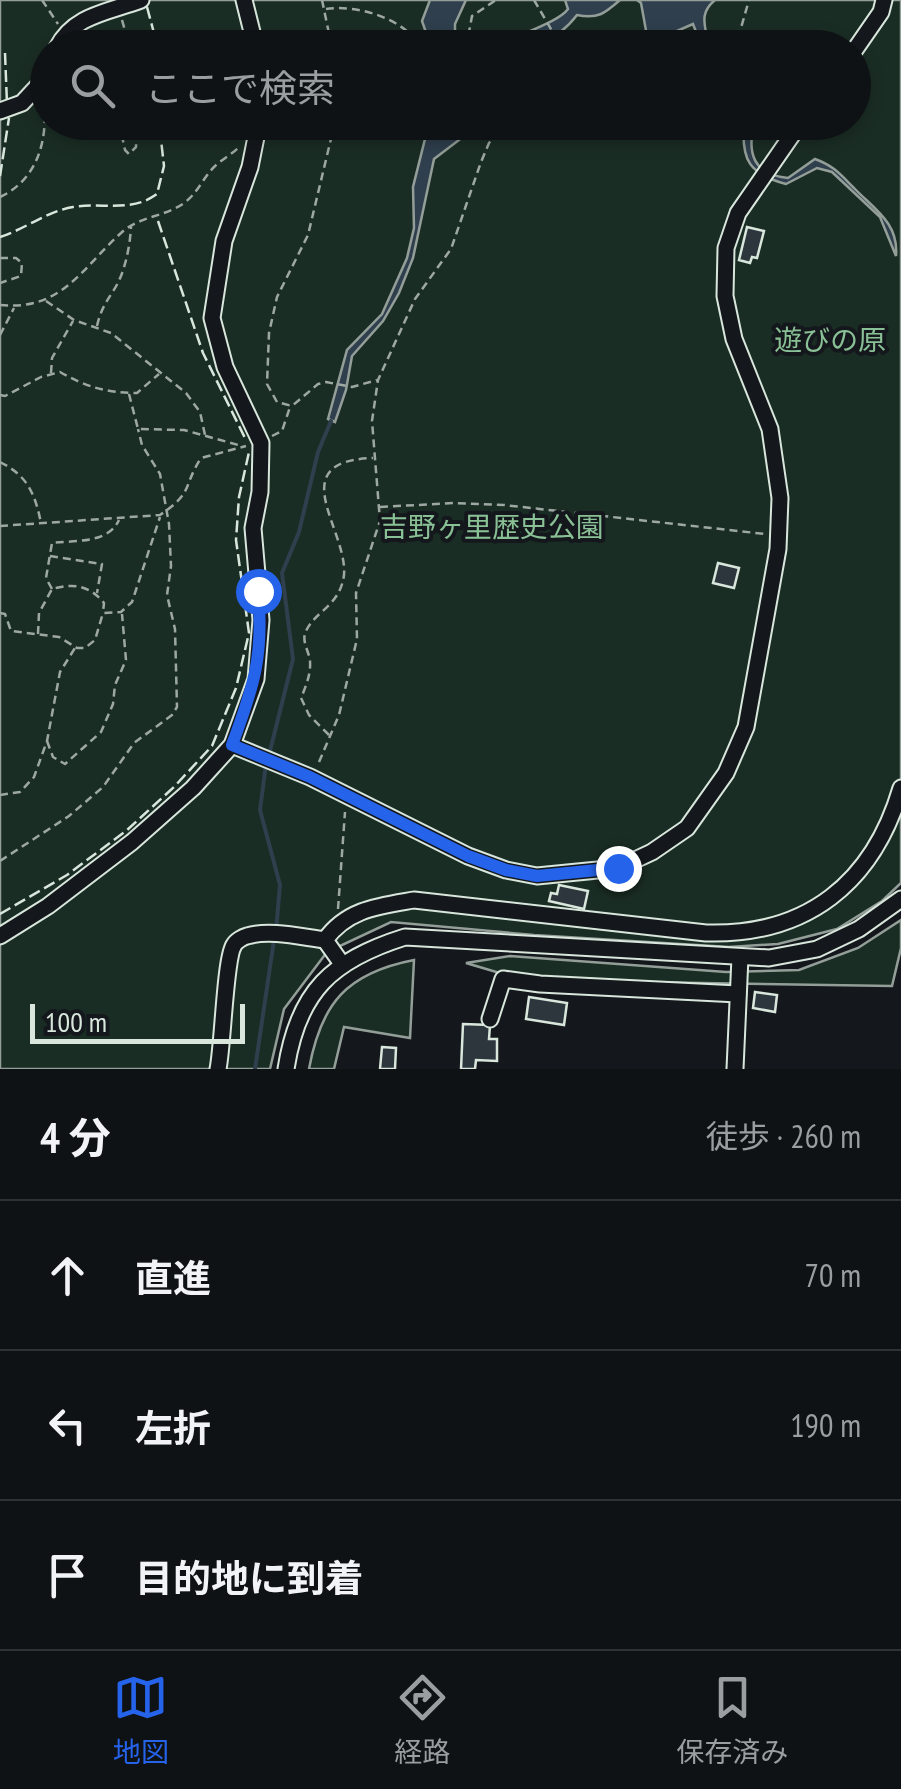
<!DOCTYPE html>
<html lang="ja">
<meta charset="utf-8">
<style>
body{margin:0;font-family:"PT Sans Narrow","Noto Sans JP",sans-serif;background:#181b1e;color:#f1f3f6}
.scale{position:absolute;left:30px;bottom:25px;width:215px;box-sizing:border-box;padding-left:10px;border:5px solid #d8e6dc;border-top:0;font-size:28px;line-height:35px;white-space:nowrap;color:#d8e6dc;-webkit-text-stroke:8px #14181c;paint-order:stroke}
.stop{position:absolute;width:30px;height:30px;margin:-22px;border:8px solid #2563eb;border-radius:50%;background:#fff}
.stop.end{background:#2563eb;border-color:#fff;box-shadow:0 2px 10px #0008}
.list{margin:0;padding:0;list-style:none}
h2{display:flex;justify-content:space-between;align-items:center;height:130px;margin:0;padding:0 40px;font-size:42px}
h2 small{font-size:32px;font-weight:400;color:#9b9ea0}
.list li{display:grid;grid-template-columns:65px 1fr auto;gap:30px;align-items:center;box-sizing:border-box;height:150px;padding:0 40px;border-top:2px solid #2f3234}
.list b{display:block;font-size:38px;white-space:nowrap}
.list em{font-size:32px;font-style:normal;color:#9b9ea0}
.icon{flex:none;width:55px;height:55px;fill:none;stroke:currentColor;stroke-width:2;stroke-linecap:round;stroke-linejoin:round}
.map{position:relative;flex:none;width:901px;height:1069px;overflow:hidden}
.search{position:absolute;background:#0f1215;box-shadow:0 5px 15px #0003;left:30px;right:30px;top:30px;height:110px;display:flex;align-items:center;gap:25px;box-sizing:border-box;padding:0 35px;border-radius:55px;color:#9b9ea0;font-size:38px}
.sheet{height:580px;background:#0f1215}
nav{display:flex;justify-content:space-around;align-items:center;box-sizing:border-box;height:140px;border-top:2px solid #2f3234;background:#0f1215;font-size:28px;color:#9b9ea0}
nav a{display:grid;justify-items:center;gap:5px}
nav .on{color:#2563eb}
.map>svg:first-child{display:block}
</style>
<div class="map">
<svg width="901" height="1069" viewBox="0 0 901 1069">
<rect width="100%" height="100%" fill="#14181c"/>
<g fill="#1a2d24" stroke="#939e99" stroke-width="2.5" fill-rule="evenodd">
<path d="M 0,0 L 901,0 L 901,883 L 882,901 L 837,929 L 778,944 L 729,947 L 534,935 L 391,922 L 327,952 L 284,1009 L 270,1069 L 0,1069 ZM 48,48 L 854,48 L 854,122 L 48,122 Z"/>
<polygon points="901,920 901,948 892,986 577,981 503,974 466,963 510,956 726,972 799,970 858,948"/>
<path d="M 414,960 L 410,1038 L 344,1027 L 334,1069 L 309,1069 C 321,1003 347,973 414,960 Z"/>
</g>
<g fill="#2f3f4d" stroke="#939e99" stroke-width="2.5">
<polygon points="430,0 466,0 455,24 455,47 431,47 422,21"/>
<path d="M 565,0 L 620,0 C 604,14 598,19 577,15 C 555,44 530,48 497,47 C 515,35 558,23 568,9 Z"/>
<path d="M 637,0 L 715,0 C 697,15 707,27 708,47 L 702,47 L 693,24 L 661,38 L 647,36 L 641,3 Z"/>
<polygon points="429,123 437,123 435,130 441,138 455,131 462,123 472,123 463,137 434,159 413,258 399,293 383,321 352,356 346,390 335,422 328,419 347,350 382,314 407,258 414,228 413,187"/>
<path d="M 744,123 L 754,123 C 747,153 753,175 788,178 L 815,159 C 834,166 840,174 854,188 C 874,209 899,223 896,256 L 880,217 L 832,172 L 817,168 L 786,184 C 749,174 741,160 744,123 Z"/>
</g>
<g fill="none" stroke-linecap="round" stroke-linejoin="round">
<g stroke="#2f3f4d" stroke-width="4">
<polyline points="269,755 293,659 282,573 299,532 318,452 331,421"/>
<polyline points="266,764 260,810 280,885 276,931"/>
<polyline points="255,1069 274,940"/>
</g>
</g>
<g fill="#2c363c" stroke="#d8e6dc" stroke-width="2.5">
<polygon points="747,227 764,231 757,258 752,257 750,263 739,260"/>
<polygon points="718,563 739,568 734,588 713,583"/>
<polygon points="559,885 588,891 584,909 549,901 551,893 557,894"/>
<polygon points="755,992 777,995 775,1012 753,1008"/>
<polygon points="529,997 567,1003 564,1025 526,1019"/>
<polygon points="463,1024 490,1025 489,1039 497,1039 497,1061 476,1060 475,1069 461,1069"/>
<polygon points="382,1047 396,1048 395,1069 380,1069"/>
</g>
<g fill="none" stroke-linecap="round" stroke-linejoin="round">
<g stroke="#d8e6dc" stroke-width="19">
<g id="minor">
<polyline points="244,0 256,48"/>
<path d="M 57,48 C 73,15 109,12 141,0"/>
<polyline points="854,51 881,12 884,0"/>
<polyline points="0,111 22,103 48,75"/>
<polyline points="232,745 310,777 468,856 506,870 537,876 618,868 652,852 687,828 726,773 746,727 778,549 780,498 770,429 734,339 725,296 726,248 738,213 801,122"/>
<polyline points="0,936 48,906 132,842 193,788 232,745 256,679 261,620 253,528 260,492 261,443 225,367 212,318 224,241 250,167 259,122"/>
<path d="M 342,964 L 325,940 C 347,909 379,906 414,900 L 706,933 C 807,936 873,883 901,788"/>
<polyline points="490,1019 503,979 540,984 738,994"/>
<path d="M 218,1069 C 223,1045 225,958 234,945 C 236,941 243,937 247,936 C 270,929 301,937 325,940"/>
<path d="M 286,1069 C 298,991 332,960 405,937 L 769,958 L 817,949 L 859,929 L 901,899"/>
<polyline points="735,1069 740,957"/>
</g>
</g>
<g stroke="#9da8a2" stroke-width="2.5" stroke-dasharray="8 5" stroke-linecap="butt">
<polyline points="42,0 58,24"/>
<polyline points="322,0 332,48"/>
<polyline points="534,0 562,48"/>
<path d="M 326,9 C 357,4 406,19 421,48"/>
<polyline points="122,20 130,48"/>
<polyline points="466,48 472,16 496,0"/>
<polyline points="728,48 741,28 749,0"/>
<polyline points="119,122 125,150 129,154 136,147 137,122"/>
<polyline points="335,122 308,235 277,297 269,333 267,384 277,402 292,406 318,384 326,382 352,387 377,380"/>
<path d="M 0,197 C 37,180 48,141 44,102"/>
<polyline points="0,258 16,258 22,263 21,276 0,283"/>
<polyline points="46,301 74,320 111,333 186,393 200,412 205,435"/>
<path d="M 0,305 C 62,311 81,269 121,233 C 139,216 165,217 184,203 C 197,194 203,178 214,167 C 221,160 231,155 238,148"/>
<path d="M 97,326 C 103,300 113,296 121,276 C 127,260 130,244 131,227"/>
<polyline points="0,335 14,308"/>
<polyline points="51,373 52,358 73,321"/>
<polyline points="129,394 138,429 184,430 242,446"/>
<path d="M 0,395 L 5,396 L 41,377 L 60,372 C 86,387 107,393 137,393 L 159,374"/>
<polyline points="272,436 282,431 290,407"/>
<path d="M 0,462 C 28,476 35,494 41,523"/>
<polyline points="380,507 454,503 504,505 765,534"/>
<path d="M 0,526 L 160,515 C 194,492 182,488 201,458 L 246,446"/>
<polyline points="50,556 102,564 97,593"/>
<path d="M 52,589 L 46,578 L 52,543 C 75,540 108,544 119,520"/>
<polyline points="0,613 5,614 11,631 59,637 77,648 85,648 95,640 103,613 121,612 132,602 160,517"/>
<path d="M 38,634 L 39,613 L 52,589 C 74,583 89,585 104,603 L 103,612"/>
<path d="M 329,735 L 309,715 L 301,698 C 306,686 311,674 310,661 C 309,651 301,641 306,631 C 315,611 340,606 344,575 C 348,530 281,461 373,458"/>
<polyline points="47,741 53,757 65,764 101,732 113,704 115,685 126,660 122,614"/>
<polyline points="319,762 339,715 357,639 356,593 380,521 372,421 378,380 415,299 451,249 481,162 489,143 507,122"/>
<polyline points="0,795 20,792 34,777 47,741 60,672 75,648"/>
<polyline points="0,861 69,816 103,787 134,743 172,715 177,707 175,629 167,595 171,566 169,524 160,474 142,445 138,429"/>
<polyline points="338,909 345,812"/>
</g>
<use href="#minor" stroke="#14181c" stroke-width="15"/>
<g stroke="#d8e6dc" stroke-width="2.5" stroke-dasharray="12 5" stroke-linecap="butt">
<polyline points="147,7 158,48"/>
<polyline points="5,53 7,104"/>
<polyline points="0,176 9,118"/>
<polyline points="158,221 203,353 246,440"/>
<path d="M 0,237 C 25,229 48,211 73,207 C 103,202 131,213 157,194 L 164,166 L 159,122"/>
<polyline points="0,914 67,875 126,831 174,787 212,746 236,688 249,633 236,540 239,497 249,452"/>
</g>
</g>
<g fill="none" stroke-linecap="round" stroke-linejoin="round">
<path stroke="#2563eb" stroke-width="12" d="M 258,591 C 264,655 254,686 232,745 L 310,777 L 468,856 L 506,870 L 537,876 L 618,868"/>
</g>
<g text-anchor="middle" dominant-baseline="central" stroke-width="8" stroke-linejoin="round" paint-order="stroke">
<g font-size="28" fill="#8ac095" stroke="#14181c">
<text x="830" y="339">遊びの原</text>
<text x="492" y="526">吉野ヶ里歴史公園</text>
</g>
</g>
</svg>
<div class="scale">100 m</div>
<div class="stop" style="left:258px;top:591px"></div>
<div class="stop end" style="left:618px;top:868px"></div>
<div class="search"><svg class="icon" aria-label="search" viewBox="0 0 24 24"><circle cx="10" cy="10" r="6"/><path d="M15 15l6 6"/></svg>ここで検索</div>
</div>
<section class="sheet">
<h2>4 分<small>徒歩 · 260 m</small></h2>
<ul class="list">
<li><svg class="icon" aria-label="ahead" viewBox="0 0 24 24"><path d="M12 20V5M6 11l6-6 6 6"/></svg><div><b>直進</b></div><em>70 m</em></li>
<li><svg class="icon" aria-label="left" viewBox="0 0 24 24"><path d="M17 20v-9H6M10 6l-5 5 5 5"/></svg><div><b>左折</b></div><em>190 m</em></li>
<li><svg class="icon" aria-label="arrive" viewBox="0 0 24 24"><path d="M6 21V4h12l-3 4 3 4H6"/></svg><div><b>目的地に到着</b></div></li>
</ul>
</section>
<nav>
<a class="on"><svg class="icon" aria-label="map" viewBox="0 0 24 24"><path d="M3 6l6-2 6 2 6-2v14l-6 2-6-2-6 2zM9 4v14M15 6v14"/></svg>地図</a>
<a><svg class="icon" aria-label="directions" viewBox="0 0 24 24"><path d="M12 3l9 9-9 9-9-9zM9 14v-3h6M13 9l2 2-2 2"/></svg>経路</a>
<a><svg class="icon" aria-label="saved" viewBox="0 0 24 24"><path d="M7 4h10v16l-5-4-5 4z"/></svg>保存済み</a>
</nav>
